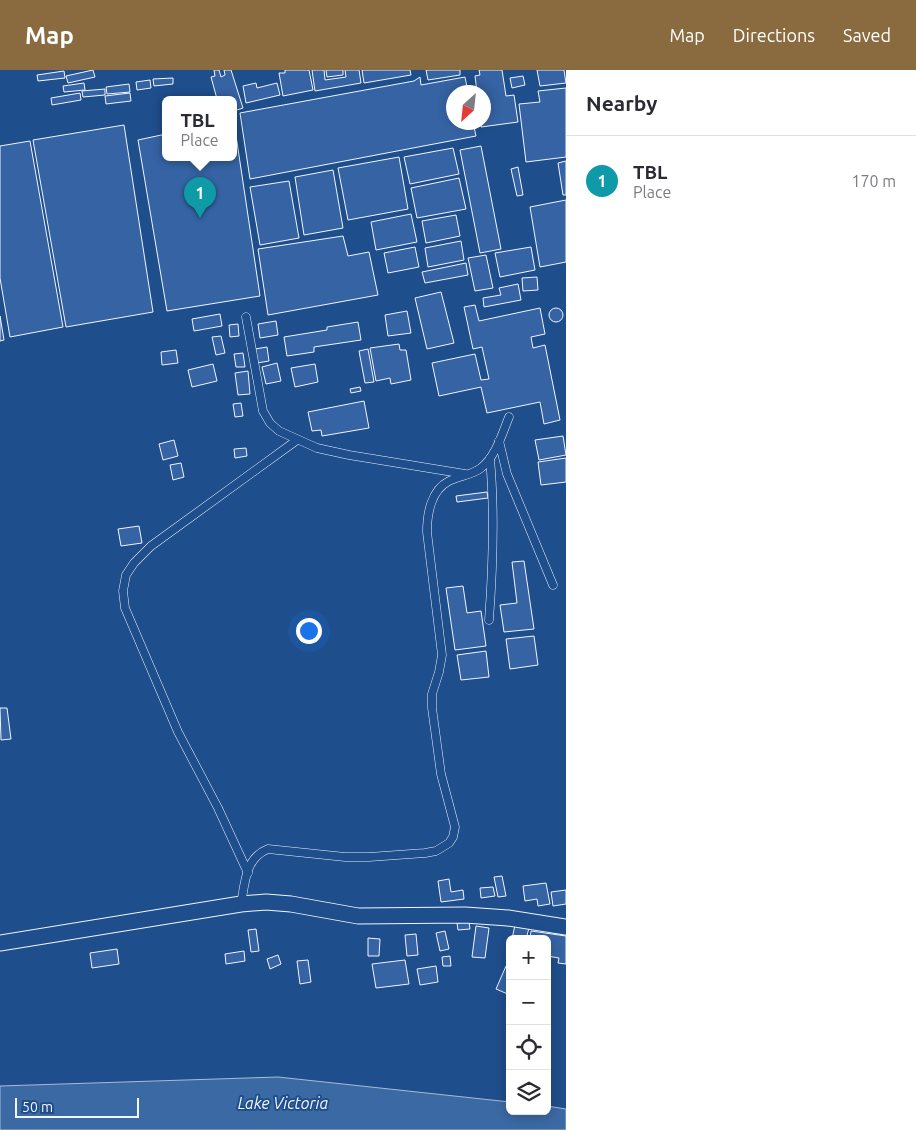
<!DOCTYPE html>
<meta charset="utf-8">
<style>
body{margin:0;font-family:Ubuntu,sans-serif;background:#f7f7f7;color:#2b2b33}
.controls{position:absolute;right:15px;bottom:15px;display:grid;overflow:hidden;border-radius:8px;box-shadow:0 2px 12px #0003}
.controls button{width:45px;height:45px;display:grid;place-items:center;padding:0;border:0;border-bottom:1px solid #e1e1e2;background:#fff;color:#2b2b33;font:25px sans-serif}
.compass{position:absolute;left:446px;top:15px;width:45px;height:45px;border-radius:50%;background:#fff;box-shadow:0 2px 12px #0003;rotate:207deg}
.scale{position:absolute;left:15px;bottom:12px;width:124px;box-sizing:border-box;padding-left:5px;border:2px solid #f2f6ff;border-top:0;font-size:14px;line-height:18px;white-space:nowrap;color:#f2f6ff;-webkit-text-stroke:4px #1f4e8c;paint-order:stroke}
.you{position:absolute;left:308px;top:560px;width:18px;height:18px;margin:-12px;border:4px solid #fff;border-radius:50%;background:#1a73e8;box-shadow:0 0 0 8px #1a73e833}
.badge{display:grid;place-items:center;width:32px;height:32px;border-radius:50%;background:#8a6a3f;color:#fff;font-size:16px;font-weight:700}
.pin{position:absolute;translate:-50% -41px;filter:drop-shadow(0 1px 2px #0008)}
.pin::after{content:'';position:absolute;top:26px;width:18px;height:15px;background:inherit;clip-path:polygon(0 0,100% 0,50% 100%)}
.popup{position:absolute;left:162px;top:26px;width:75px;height:65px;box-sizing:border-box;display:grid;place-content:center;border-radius:8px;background:#fff;filter:drop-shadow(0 1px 4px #0005);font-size:16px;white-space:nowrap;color:#7c7c81}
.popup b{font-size:19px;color:#2b2b33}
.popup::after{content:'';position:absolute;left:50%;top:100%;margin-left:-10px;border:10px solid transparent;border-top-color:#fff}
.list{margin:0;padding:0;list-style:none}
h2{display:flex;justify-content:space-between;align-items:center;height:65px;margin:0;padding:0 20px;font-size:21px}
h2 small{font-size:16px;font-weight:400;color:#7c7c81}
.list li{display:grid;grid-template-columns:32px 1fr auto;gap:15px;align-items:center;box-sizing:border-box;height:90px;padding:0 20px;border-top:1px solid #e1e1e2}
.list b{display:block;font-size:19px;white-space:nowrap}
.list p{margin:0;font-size:16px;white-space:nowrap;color:#7c7c81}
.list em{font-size:16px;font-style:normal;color:#7c7c81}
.icon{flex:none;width:28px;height:28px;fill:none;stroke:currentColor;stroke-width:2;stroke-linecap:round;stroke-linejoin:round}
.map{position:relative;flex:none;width:566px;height:1060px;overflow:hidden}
header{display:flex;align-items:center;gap:30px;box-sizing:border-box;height:70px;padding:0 25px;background:#8a6a3f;color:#fff}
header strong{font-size:24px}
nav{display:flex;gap:28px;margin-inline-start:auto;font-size:18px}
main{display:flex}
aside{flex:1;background:#fff}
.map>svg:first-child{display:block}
</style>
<header>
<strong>Map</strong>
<nav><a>Map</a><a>Directions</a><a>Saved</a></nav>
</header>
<main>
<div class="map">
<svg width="566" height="1060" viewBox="0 0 566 1060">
<rect width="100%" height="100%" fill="#1f4e8c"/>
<polygon fill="#3b69a3" stroke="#a8bbd7" points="278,1007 510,1032 510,1041 547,1041 547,1036 566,1039 566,1060 0,1060 0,1016"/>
<g fill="#3563a3" stroke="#f2f6ff">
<polygon points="93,0 95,7 68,13 66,6"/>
<polygon points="214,0 219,0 221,7 225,5 224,0 231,0 243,38 234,41 234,29 217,29 211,7 215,6"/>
<polygon points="285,0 309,0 313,20 283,26 279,3 285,3"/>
<polygon points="312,0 324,0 325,10 346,7 345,0 359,0 361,13 315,21"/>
<polygon points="326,0 343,0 343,5 327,7"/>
<polygon points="362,0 410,0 411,5 364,13"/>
<polygon points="426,0 460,0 460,5 428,10"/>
<polygon points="479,0 502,0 506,26 514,25 518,52 481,57 481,52 483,52 483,22 477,22 475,6 480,5"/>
<polygon points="537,0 564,0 566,13 540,16"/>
<polygon points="64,1 65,8 38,11 37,5"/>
<polygon points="523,6 525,15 512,18 510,8"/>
<polygon points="420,7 421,15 465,7 468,22 453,22 453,52 473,52 476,66 250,109 240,43 414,11"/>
<polygon points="173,8 173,14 154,16 153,9"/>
<polygon points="150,10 151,18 137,20 136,12"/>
<polygon points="84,13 85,20 64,22 63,16"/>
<polygon points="256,13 257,18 277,13 280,25 246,33 243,16"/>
<polygon points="129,14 130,22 107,24 106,17"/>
<polygon points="566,18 566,87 526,92 519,34 540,32 538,21"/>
<polygon points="105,19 105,25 83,27 82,21"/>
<polygon points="80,23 81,30 52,35 51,28"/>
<polygon points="130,23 131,31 106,34 105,26"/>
<polygon points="234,52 260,226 167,241 138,70 166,64 166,87 234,87"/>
<polygon points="124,55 153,242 66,257 33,70"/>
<polygon points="30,71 63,257 10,267 0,208 0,76"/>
<polygon points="481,76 501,179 480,183 460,80"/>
<polygon points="453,78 459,104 410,114 404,87"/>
<polygon points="399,87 408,139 348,150 338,98"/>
<polygon points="566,91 566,125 563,125 558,93"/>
<polygon points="518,97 523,125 517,126 511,99"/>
<polygon points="333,100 343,158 304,165 295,107"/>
<polygon points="459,108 466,139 417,148 411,118"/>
<polygon points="289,111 299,168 260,175 250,117"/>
<polygon points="566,130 566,192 540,197 530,137"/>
<polygon points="411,144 417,172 376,180 371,152"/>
<polygon points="456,145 460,166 426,173 422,151"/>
<polygon points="343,166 348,186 369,182 378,225 268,245 258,179"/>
<polygon points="461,171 464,190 428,197 425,178"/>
<polygon points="415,177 419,197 388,203 384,183"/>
<polygon points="531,177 535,200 500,207 495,183"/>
<polygon points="486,185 493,218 475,221 468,188"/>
<polygon points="466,193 468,205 425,213 422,202"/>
<polygon points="537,207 538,220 523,221 522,208"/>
<polygon points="518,214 521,230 484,237 483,228 501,225 499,218"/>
<polygon points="441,222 454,273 427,279 415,228"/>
<polygon points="475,235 479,251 540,238 545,264 531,267 533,278 545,275 560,350 544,354 540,332 487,343 481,317 439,326 432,293 475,284 481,310 489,309 482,277 473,279 464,237"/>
<circle cx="556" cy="245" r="7"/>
<polygon points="407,241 411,263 388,266 385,245"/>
<polygon points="220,244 222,256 194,261 192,249"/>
<polygon points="0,246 4,270 0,271"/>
<polygon points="276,251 278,265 260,268 258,254"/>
<polygon points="358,252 361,270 314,277 314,282 287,286 284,267 327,260 327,257"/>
<polygon points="238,254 239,266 230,267 229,255"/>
<polygon points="221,266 225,283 216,285 212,267"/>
<polygon points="399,274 400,280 406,280 411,310 391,314 390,308 376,311 370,278"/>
<polygon points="267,277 269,291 257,293 255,279"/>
<polygon points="368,279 374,312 365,313 359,281"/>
<polygon points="176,280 178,293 162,295 161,282"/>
<polygon points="243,283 245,297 236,297 234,284"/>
<polygon points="277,293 281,311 266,314 262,297"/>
<polygon points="213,294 217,311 192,317 188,300"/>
<polygon points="315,294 318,312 295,317 291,298"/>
<polygon points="248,301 250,324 238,325 235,303"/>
<polygon points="360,317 361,321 351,323 350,319"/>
<polygon points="364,331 369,358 322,366 321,360 312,361 308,342"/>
<polygon points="241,333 243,346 235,347 233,334"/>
<polygon points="563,366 566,385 539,390 535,370"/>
<polygon points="174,370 178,386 163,390 159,374"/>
<polygon points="246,378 247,386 235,388 234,379"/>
<polygon points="566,388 566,412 541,415 538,392"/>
<polygon points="181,393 184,407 173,410 170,395"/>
<polygon points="487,422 488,428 457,432 456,426"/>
<polygon points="139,456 142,473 121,476 118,459"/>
<polygon points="524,491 534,559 504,562 500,535 517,533 512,492"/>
<polygon points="463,516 467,543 481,541 486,576 455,580 446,518"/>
<polygon points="534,566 538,595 510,599 506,569"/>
<polygon points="486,581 489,607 461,610 457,585"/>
<polygon points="0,638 7,638 11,669 1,670"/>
<polygon points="502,806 506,826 498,827 494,807"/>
<polygon points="449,809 451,822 463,820 464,829 441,832 438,811"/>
<polygon points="546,813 550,834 538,836 537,829 525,831 523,816"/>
<polygon points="493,817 495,826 481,828 480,818"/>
<polygon points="566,820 566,834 553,836 551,822"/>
<polygon points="469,852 470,859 458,860 457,853"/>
<polygon points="515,855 529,858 526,869 512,869"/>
<polygon points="476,856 489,858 485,888 472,887"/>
<polygon points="256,859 259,881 251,882 248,860"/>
<polygon points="445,861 449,879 440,881 436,863"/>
<polygon points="531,861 566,866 566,894 558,893 559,888 547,886 547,869 530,869"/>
<polygon points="416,864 418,885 407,886 405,865"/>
<polygon points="368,868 380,869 379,886 368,886"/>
<polygon points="117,879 119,894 92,898 90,883"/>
<polygon points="244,881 245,891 226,894 225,884"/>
<polygon points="278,885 281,894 270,899 267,889"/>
<polygon points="450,886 451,896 443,896 442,887"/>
<polygon points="308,890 311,912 300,914 297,891"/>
<polygon points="405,890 409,914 376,918 372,894"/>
<polygon points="436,896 438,912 420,915 417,899"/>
<polygon points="506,896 510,898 510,925 496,919"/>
</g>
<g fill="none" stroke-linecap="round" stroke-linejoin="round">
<g stroke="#f2f6ff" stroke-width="9">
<g id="service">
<polyline points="246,247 263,341 270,353 279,361 317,378 349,385 465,404"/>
<polyline points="499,371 507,404 553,515"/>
<path d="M 489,550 C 493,496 495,443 490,389"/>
<polyline points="248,803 218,738 178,662 125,538 123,521 126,505 134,493 151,476 297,370"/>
<path d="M 241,834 C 245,813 245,788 268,779 L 345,787 L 369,787 L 425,783 L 436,781 L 449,773 L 453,767 L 455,757 L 441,704 L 432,638 L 432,624 L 439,602 L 442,585 L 427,462 C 427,444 431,420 449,411 C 459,406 472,405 481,398 C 496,386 502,364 509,347"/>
</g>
</g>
<g stroke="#f2f6ff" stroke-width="17">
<polyline id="minor" points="0,873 241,834 266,832 291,834 358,846 465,845 508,848 566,857"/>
</g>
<use href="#service" stroke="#1f4e8c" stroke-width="8"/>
<use href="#minor" stroke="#1f4e8c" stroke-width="15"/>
</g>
<g text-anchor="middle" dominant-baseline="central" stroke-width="4" stroke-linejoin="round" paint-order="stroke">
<g font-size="16" font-style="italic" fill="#f2f6ff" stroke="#1f4e8c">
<text x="283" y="1033">Lake Victoria</text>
</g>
</g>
</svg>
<div class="controls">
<button>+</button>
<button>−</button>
<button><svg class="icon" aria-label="locate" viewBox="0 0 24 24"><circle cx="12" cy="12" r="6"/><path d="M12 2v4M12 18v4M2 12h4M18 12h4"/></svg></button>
<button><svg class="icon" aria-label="layers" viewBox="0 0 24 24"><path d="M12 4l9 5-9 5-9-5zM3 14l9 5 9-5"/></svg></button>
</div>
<svg class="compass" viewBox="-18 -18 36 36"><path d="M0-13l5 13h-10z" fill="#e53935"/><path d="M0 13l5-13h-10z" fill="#7c7c81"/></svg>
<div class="scale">50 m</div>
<div class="you"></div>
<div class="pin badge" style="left:200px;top:148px;background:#0f9aa8">1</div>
<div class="popup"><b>TBL</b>Place</div>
</div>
<aside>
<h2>Nearby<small></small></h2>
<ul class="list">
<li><span class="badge" style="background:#0f9aa8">1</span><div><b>TBL</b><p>Place</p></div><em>170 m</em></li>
</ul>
</aside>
</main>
